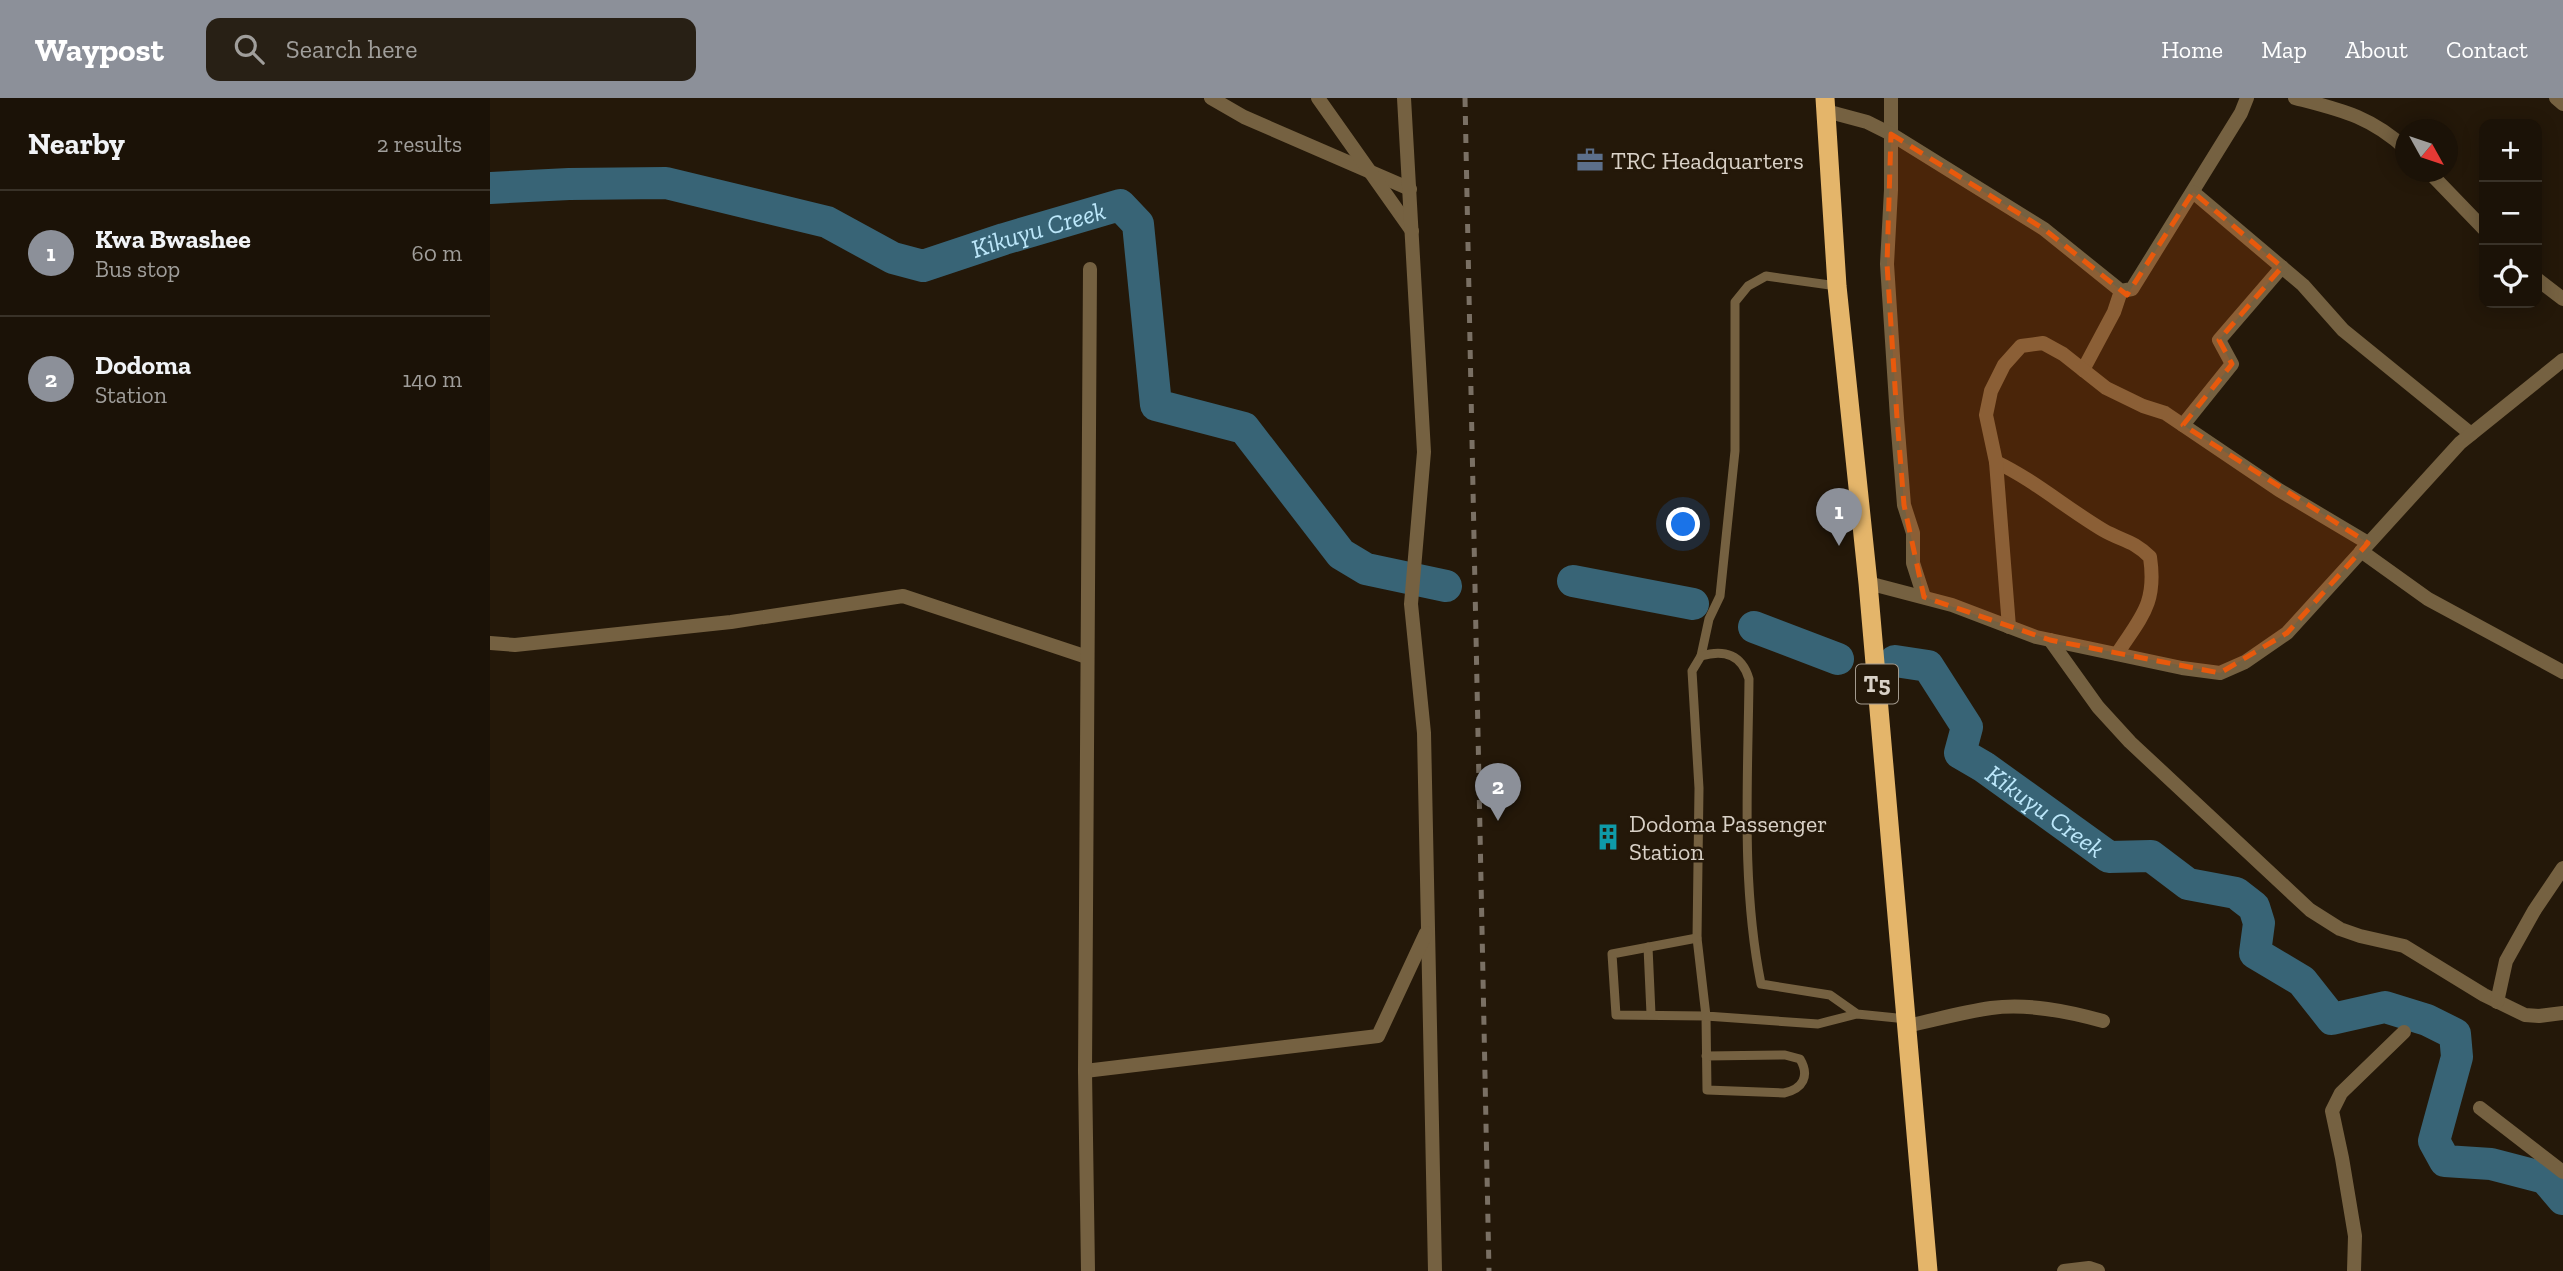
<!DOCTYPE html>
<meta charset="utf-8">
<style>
body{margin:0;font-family:"Zilla Slab",serif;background:#282015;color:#f1f3f6}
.controls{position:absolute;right:21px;top:21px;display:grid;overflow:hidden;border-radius:14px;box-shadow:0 4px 18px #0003}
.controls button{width:63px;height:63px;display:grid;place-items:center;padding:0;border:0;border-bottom:2px solid #393228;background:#1b1207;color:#f1f3f6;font:35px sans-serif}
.compass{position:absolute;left:1905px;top:21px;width:63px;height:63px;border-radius:50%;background:#1b1207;box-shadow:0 4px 18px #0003;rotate:130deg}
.you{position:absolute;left:1194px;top:427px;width:24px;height:24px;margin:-18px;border:5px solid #fff;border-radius:50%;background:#1a73e8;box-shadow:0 0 0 10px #1a73e833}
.badge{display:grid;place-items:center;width:46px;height:46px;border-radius:50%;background:#8c9099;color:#fff;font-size:23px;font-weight:700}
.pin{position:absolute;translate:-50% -58px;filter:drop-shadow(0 2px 4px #0008)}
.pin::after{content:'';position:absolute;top:37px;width:24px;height:21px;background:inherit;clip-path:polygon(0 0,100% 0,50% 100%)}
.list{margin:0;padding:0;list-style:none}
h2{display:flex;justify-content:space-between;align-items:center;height:91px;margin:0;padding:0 28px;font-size:30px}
h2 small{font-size:23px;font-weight:400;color:#a09e9b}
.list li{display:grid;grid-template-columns:46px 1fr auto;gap:21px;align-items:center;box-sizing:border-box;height:126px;padding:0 28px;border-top:2px solid #393228}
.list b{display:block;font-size:26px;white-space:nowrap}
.list p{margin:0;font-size:23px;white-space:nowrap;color:#a09e9b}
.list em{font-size:23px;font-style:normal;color:#a09e9b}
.icon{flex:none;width:38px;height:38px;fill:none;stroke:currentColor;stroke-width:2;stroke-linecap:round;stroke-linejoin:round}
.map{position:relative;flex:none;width:2073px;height:1173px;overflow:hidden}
header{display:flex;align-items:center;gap:42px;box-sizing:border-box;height:98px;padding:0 35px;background:#8c9099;color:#fff}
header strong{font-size:33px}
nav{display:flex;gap:38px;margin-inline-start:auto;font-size:24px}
.search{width:490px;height:63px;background:#282015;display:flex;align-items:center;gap:18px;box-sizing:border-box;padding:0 24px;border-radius:14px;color:#a09e9b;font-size:26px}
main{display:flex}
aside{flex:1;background:#1b1207}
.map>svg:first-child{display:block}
</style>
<header>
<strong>Waypost</strong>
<div class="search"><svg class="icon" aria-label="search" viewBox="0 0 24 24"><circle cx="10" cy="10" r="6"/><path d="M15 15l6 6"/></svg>Search here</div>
<nav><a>Home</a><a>Map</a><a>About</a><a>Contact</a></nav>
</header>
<main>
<aside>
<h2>Nearby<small>2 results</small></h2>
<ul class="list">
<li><span class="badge">1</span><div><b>Kwa Bwashee</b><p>Bus stop</p></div><em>60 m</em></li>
<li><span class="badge">2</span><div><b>Dodoma</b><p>Station</p></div><em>140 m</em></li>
</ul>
</aside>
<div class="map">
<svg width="2073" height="1173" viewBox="0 0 2073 1173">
<rect width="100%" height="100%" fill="#241809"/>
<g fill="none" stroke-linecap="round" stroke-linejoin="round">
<g stroke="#386476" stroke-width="32">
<path id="s1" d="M 0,90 L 79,86 L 176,85 L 337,124 L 403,160 L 433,168 L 514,141 L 630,107 L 648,126 L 666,307 L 754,330 L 851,456 L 876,471 L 956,488"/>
<polyline points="1083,483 1203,506"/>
<polyline points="1264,529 1348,561"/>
<path id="s2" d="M 1405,563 L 1438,568 L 1477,629 L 1470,655 L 1494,669 L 1619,759 L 1661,758 L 1698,786 L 1746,795 L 1764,809 L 1769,825 L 1765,855 L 1812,883 L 1842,921 L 1895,909 L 1937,922 L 1965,936 L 1967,959 L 1944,1043 L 1955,1063 L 2001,1066 L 2055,1080 L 2073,1101"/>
</g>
<g stroke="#756141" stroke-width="9">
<polyline points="1211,558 1219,521 1230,498 1245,353 1245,204 1258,188 1276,178 1347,188"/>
<path d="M 1207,840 L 1122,856 L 1126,917 L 1216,918 L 1217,992 L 1294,995 C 1313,991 1320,978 1310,961 L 1295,957 L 1216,958"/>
<polyline points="1158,849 1161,916"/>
<path d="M 1367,916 L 1340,897 L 1271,886 C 1251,787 1258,682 1259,581 C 1252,557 1235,551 1211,558 L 1202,573 L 1209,690 L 1207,840 L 1216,918 L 1328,926 L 1367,916 L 1417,921"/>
</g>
<g stroke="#756141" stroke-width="14">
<polyline points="721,0 754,19 920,91"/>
<polyline points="828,0 922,133"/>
<polyline points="914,0 934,354 921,506 934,635 945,1173"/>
<polyline points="1401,0 1401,92 1397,166 1407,320 1414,407 1423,435 1423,465 1434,499"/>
<path d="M 1805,0 C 1851,12 1880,18 1916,51"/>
<polyline points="2066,0 2073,6"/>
<polyline points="1336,13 1377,24 1401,36 1554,131 1631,193 1642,191 1751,15 1757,0"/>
<polyline points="1939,74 1994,131"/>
<polyline points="1703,94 1813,187 1853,232 1981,336"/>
<polyline points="2047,181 2073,201"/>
<polyline points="1593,272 1624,214 1631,193"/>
<polyline points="1693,327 1742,266 1729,242 1792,169"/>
<path d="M 1506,364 C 1544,382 1576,410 1613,432 C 1632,443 1643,442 1660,459 C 1667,506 1651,519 1627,556"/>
<polyline points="1871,453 1938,501 2073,574"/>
<polyline points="1519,529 1506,364 1496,317 1501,293 1514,267 1531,248 1553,245 1573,256 1616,290 1653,308 1675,315 1789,392 1878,445"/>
<polyline points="1560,542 1608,609 1640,644 1820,812 1850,831 1870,838 1914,848 1994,897 2035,917 2049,918 2073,915"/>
<polyline points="0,545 25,547 241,524 413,498 597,559"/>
<polyline points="2007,904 2016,863 2044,813 2073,770"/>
<path d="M 1417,928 C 1445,922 1473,914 1501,910 C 1538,905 1577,913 1613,923"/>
<polyline points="595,973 888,938 936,835"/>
<polyline points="1990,1010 2073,1074"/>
<polyline points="598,1173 595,973 600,171"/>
<polyline points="1574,1173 1599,1170 1608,1173"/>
<polyline points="1864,1173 1865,1138 1852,1060 1842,1013 1851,995 1914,934"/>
</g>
<polyline stroke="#756141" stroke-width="14" points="1378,485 1462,507 1546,539 1692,570 1730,575 1755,564 1797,535 1970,345 2073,262"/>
<polyline stroke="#e4b56a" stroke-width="19" points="1335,0 1347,188 1378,485 1438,1173"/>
<polyline stroke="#7a7064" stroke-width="5" stroke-dasharray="9 9" stroke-linecap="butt" points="975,0 999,1173"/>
</g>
<path fill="#e8590c" fill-opacity="0.2" stroke="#e8590c" stroke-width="5" stroke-dasharray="14 9" stroke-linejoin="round" d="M 1401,36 L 1554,131 L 1637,197 L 1703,94 L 1792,169 L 1729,242 L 1742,266 L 1693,327 L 1878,445 L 1797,535 L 1730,575 L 1560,542 L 1434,499 L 1414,407 L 1407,320 L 1397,166 Z"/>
<defs>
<g id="office-bare" transform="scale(2.1)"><path d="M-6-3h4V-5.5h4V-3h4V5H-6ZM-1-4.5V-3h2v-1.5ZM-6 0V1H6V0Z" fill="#5c6f8a" stroke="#241809" stroke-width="2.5" paint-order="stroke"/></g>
<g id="building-bare" transform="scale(2.1)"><path d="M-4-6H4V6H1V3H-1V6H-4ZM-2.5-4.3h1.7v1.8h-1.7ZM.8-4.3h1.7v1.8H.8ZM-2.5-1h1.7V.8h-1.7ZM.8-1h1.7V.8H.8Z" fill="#0f9aa8" stroke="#241809" stroke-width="2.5" paint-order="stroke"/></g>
</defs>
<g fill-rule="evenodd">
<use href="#office-bare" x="1100" y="62"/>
<use href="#building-bare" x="1118" y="739"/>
</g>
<g text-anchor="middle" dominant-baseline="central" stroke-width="5" stroke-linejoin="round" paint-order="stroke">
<rect fill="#241809" stroke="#a39a8e" stroke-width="2" x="1366" y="566.5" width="42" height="39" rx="5"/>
<g font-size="23" font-weight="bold" fill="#d9d1c7">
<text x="1387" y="586">T5</text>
</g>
<g font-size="24" fill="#d9d1c7" stroke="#241809" text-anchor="start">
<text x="1121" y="62">TRC Headquarters</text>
<text x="1139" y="725">Dodoma Passenger<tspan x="1139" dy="28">Station</tspan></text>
</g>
<g font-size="26" font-style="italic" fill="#bce7fa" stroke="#241809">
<text stroke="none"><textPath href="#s1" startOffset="569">Kikuyu Creek</textPath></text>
<text stroke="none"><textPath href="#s2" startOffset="236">Kikuyu Creek</textPath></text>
</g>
</g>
</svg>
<div class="controls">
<button>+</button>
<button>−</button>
<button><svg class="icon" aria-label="locate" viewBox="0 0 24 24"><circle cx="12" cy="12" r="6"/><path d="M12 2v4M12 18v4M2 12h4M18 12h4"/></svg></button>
</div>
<svg class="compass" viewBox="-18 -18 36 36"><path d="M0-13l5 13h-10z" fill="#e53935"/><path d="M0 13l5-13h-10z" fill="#a09e9b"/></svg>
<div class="you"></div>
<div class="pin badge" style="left:1349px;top:448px">1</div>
<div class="pin badge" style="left:1008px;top:723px">2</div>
</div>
</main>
